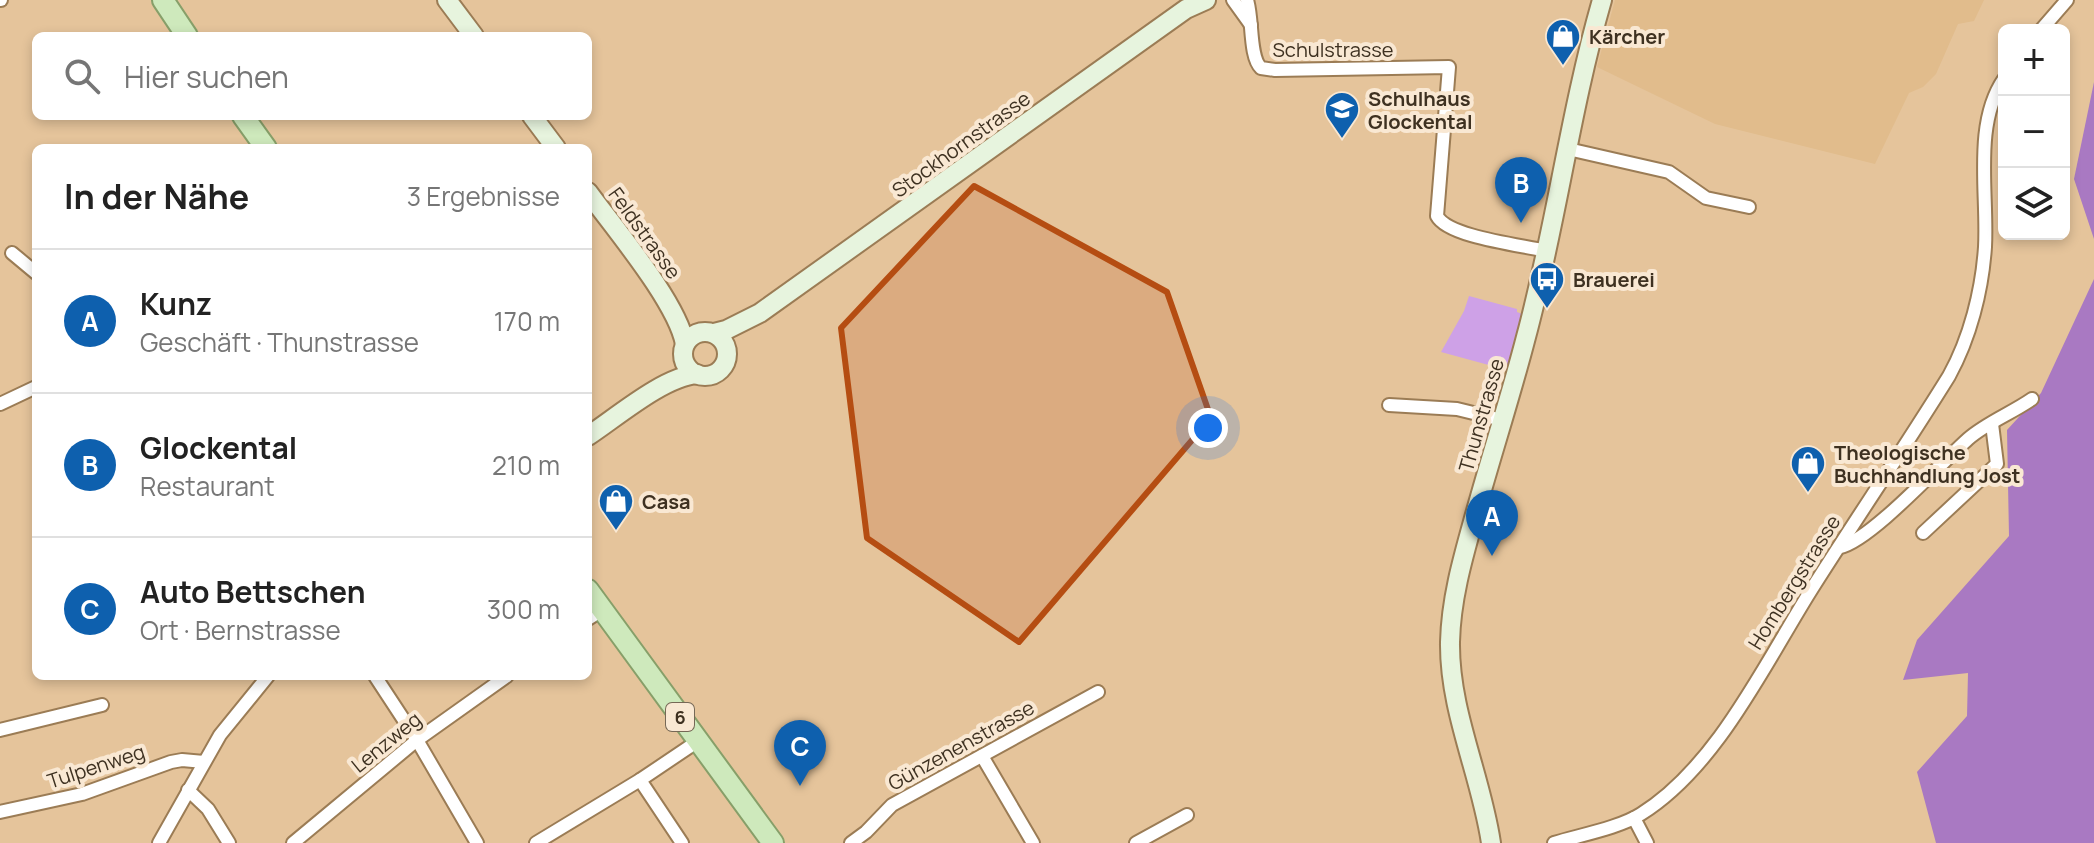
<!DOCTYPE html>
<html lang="de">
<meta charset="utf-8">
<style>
body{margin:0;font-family:Manrope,sans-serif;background:#f2f2f2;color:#222}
.controls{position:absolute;right:24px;top:24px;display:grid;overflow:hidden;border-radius:12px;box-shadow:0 4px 12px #0003}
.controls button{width:72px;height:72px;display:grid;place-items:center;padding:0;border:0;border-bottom:2px solid #e0e0e0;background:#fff;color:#222;font:40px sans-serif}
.you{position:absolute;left:1208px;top:428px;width:28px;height:28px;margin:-20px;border:6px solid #fff;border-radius:50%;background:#1a73e8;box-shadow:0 0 0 12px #1a73e833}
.badge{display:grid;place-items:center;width:52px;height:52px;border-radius:50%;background:#0e60ae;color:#fff;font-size:26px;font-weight:700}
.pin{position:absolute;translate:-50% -66px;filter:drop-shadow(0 2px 4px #0008)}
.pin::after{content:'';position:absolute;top:42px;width:28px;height:24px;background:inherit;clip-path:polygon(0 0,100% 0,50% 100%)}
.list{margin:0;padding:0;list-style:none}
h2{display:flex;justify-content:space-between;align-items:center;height:104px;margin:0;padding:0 32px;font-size:34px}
h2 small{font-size:26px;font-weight:400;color:#767676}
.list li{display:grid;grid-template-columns:52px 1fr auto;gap:24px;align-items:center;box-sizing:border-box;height:144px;padding:0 32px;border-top:2px solid #e0e0e0}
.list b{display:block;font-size:30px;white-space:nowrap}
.list p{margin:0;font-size:26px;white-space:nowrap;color:#767676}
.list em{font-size:26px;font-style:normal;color:#767676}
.icon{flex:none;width:44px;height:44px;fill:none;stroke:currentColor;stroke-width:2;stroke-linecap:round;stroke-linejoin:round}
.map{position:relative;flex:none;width:2094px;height:843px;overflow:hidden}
.search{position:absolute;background:#fff;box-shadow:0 4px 12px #0003;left:32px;top:32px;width:560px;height:88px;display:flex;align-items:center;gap:20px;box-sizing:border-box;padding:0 28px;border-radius:12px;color:#767676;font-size:30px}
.panel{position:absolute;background:#fff;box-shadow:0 4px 12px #0003;left:32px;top:144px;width:560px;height:536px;border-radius:12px}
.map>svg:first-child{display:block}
</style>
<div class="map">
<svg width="2094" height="843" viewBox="0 0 2094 843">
<rect width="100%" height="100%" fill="#e5c49b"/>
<polygon fill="#e1bc8c" points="1615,0 1984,0 1974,21 1958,24 1936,74 1923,87 1909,93 1875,164 1715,124 1597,67"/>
<polygon fill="#cea1e7" points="1469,296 1517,309 1517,312 1522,314 1507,370 1441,352 1464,311"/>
<g fill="#a979c2">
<polygon points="2094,82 2094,239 2074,179"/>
<polygon points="2094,279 2094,843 1936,843 1917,772 1967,716 1968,673 1903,680 1917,640 2009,536 2007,430 2041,393"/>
</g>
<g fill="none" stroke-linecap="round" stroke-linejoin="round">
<g stroke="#9b7c55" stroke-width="16">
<g id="street">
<polyline points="0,0 1,0"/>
<polyline points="1233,0 1251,25"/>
<path d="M 1247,0 C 1253,18 1249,57 1261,68 L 1275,70 L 1449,67 L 1437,216 C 1448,237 1521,245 1546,251"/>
<polyline points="2041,30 2067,0"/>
<polyline points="1568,149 1669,172 1706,198 1749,207"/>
<polyline points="12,253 36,273"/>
<polyline points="0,404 36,387"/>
<polyline points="1389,405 1457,409 1502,420"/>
<polyline points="1923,533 1997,464 1992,424"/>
<path d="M 1840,547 C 1870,541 1942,462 1968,439 C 1986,423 2012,413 2032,399"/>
<polyline points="588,619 602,610"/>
<polyline points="375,676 417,740 477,843"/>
<polyline points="0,730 102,705"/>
<polyline points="982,756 1033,843"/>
<polyline points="640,780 682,843"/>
<polyline points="188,790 208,809 229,843"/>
<polyline points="0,812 82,794 171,762 182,760 204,762"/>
<polyline points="1634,818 1647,843"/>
<polyline points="159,843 220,735 268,676"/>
<polyline points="293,843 417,740 507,676"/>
<polyline points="536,843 640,780 698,741"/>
<polyline points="851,843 866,832 892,805 1098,692"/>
<polyline points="1136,843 1187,815"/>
<path d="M 1554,843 C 1580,835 1619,828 1641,814 C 1718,766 1766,661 1813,587 C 1858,516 1905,447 1949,376 C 1970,338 1982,291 1985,247 C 1988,193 1973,124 2004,79"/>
</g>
</g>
<g stroke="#9b7c55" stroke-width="22">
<g id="secondary">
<polyline points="447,0 474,36"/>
<polyline points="532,116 556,148"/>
<path d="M 588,192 C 615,229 677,302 685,344"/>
<circle cx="705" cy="354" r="22"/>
<polyline points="714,333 726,330 760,313 1186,9 1206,0"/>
<path d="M 588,436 C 617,417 663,377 697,374"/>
<path d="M 1491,843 C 1481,775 1449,711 1450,642 C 1451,597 1464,554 1476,511 C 1492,453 1511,395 1526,337 C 1556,226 1570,111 1602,0"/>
</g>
</g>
<g stroke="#879f69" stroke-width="24">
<g id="primary">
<polyline points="163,0 187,36"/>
<polyline points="243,116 266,148"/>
<polyline points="588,590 773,843"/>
</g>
</g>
<use href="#street" stroke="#fff" stroke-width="12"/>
<use href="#secondary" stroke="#e7f4de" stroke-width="18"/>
<use href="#primary" stroke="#cee9bc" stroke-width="20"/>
</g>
<path fill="#b54d12" fill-opacity="0.2" stroke="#b54d12" stroke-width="6" stroke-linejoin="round" d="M 974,186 L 1167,292 L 1211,418 L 1019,642 L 867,538 L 841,328 Z"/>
<defs>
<g id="shop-pin" transform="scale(1.8)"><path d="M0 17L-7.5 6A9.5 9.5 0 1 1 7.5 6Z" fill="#0e60ae" stroke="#f9e8d3"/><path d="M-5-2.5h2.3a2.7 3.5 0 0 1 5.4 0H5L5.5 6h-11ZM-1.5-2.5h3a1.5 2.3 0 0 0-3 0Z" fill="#fff"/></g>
<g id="school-pin" transform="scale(1.8)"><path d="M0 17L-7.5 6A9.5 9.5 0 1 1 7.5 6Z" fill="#0e60ae" stroke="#f9e8d3"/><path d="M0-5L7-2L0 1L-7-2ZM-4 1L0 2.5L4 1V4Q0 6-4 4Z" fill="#fff"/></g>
<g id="bus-pin" transform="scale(1.8)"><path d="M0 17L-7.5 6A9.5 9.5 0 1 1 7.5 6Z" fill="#0e60ae" stroke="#f9e8d3"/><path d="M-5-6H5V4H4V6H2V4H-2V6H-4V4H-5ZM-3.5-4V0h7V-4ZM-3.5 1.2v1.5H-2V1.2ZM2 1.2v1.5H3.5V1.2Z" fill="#fff"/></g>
</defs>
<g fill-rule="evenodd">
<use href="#shop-pin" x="1563" y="36"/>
<use href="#school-pin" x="1342" y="109"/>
<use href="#bus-pin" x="1547" y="279"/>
<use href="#shop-pin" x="1808" y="463"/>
<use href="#shop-pin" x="616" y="501"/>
</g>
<g text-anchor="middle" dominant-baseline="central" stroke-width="8" stroke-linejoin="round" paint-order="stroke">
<rect fill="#f9e8d3" stroke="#766856" stroke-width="2" x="666" y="703" width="28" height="28" rx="6"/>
<g font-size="18" font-weight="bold" fill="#3e3121">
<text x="680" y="717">6</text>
</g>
<g font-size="20" font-weight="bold" fill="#3e3121" stroke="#f9e8d3" text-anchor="start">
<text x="1589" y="36">Kärcher</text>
<text x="1368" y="98">Schulhaus<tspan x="1368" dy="23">Glockental</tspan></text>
<text x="1573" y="279">Brauerei</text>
<text x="1834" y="452">Theologische<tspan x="1834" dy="23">Buchhandlung Jost</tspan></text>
<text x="642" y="501">Casa</text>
</g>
<g font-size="20" fill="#3e3121" stroke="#f9e8d3">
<text x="1333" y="49">Schulstrasse</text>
<text transform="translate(961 144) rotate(-36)">Stockhornstrasse</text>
<text transform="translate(645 233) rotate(54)">Feldstrasse</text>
<text transform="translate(1481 415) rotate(-74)">Thunstrasse</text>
<text transform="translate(1794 582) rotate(-58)">Hombergstrasse</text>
<text transform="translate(386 742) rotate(-39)">Lenzweg</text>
<text transform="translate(961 745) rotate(-29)">Günzenenstrasse</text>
<text transform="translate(96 766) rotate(-18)">Tulpenweg</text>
</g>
</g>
</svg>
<div class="controls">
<button>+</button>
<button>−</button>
<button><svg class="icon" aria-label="layers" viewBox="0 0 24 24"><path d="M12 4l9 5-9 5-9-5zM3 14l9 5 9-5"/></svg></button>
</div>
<div class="you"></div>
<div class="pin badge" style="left:1492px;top:556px">A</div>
<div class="pin badge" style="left:1521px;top:223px">B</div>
<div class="pin badge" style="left:800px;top:786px">C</div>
<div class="search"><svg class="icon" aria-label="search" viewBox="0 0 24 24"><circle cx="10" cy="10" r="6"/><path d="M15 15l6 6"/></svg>Hier suchen</div>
<section class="panel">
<h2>In der Nähe<small>3 Ergebnisse</small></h2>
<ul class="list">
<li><span class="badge">A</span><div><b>Kunz</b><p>Geschäft · Thunstrasse</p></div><em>170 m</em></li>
<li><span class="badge">B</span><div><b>Glockental</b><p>Restaurant</p></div><em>210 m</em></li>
<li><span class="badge">C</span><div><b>Auto Bettschen</b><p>Ort · Bernstrasse</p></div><em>300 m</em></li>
</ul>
</section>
</div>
